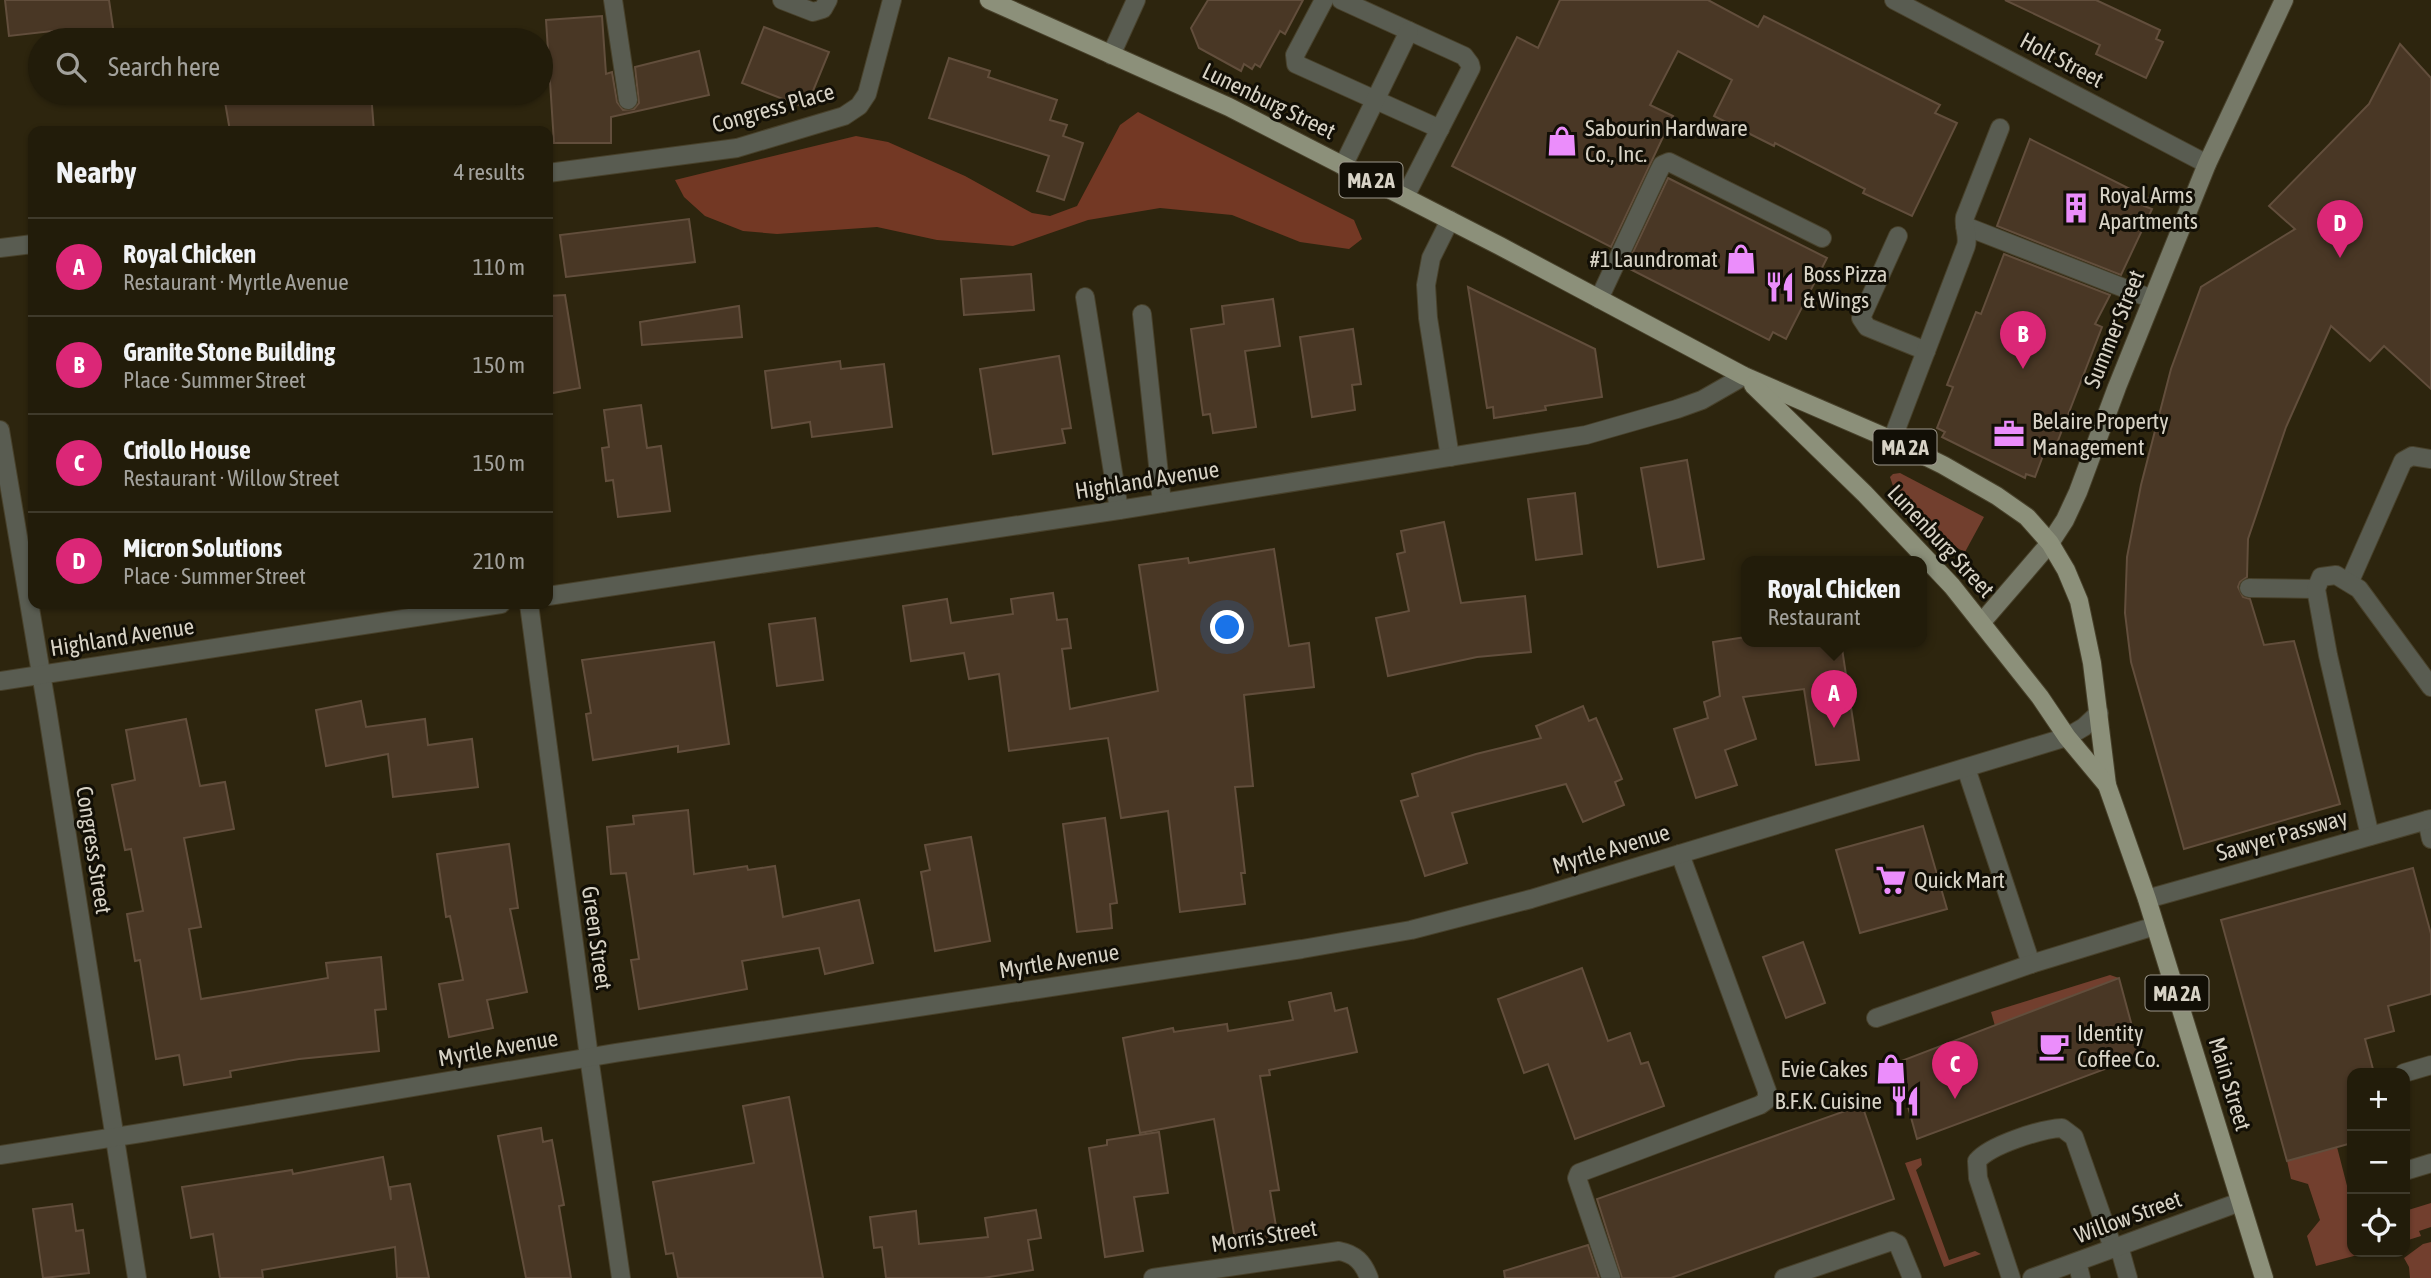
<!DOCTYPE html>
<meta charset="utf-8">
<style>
body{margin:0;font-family:"Asap Condensed",sans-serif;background:#2a2513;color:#f1f3f6}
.controls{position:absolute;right:21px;bottom:21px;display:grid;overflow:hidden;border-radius:14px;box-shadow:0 2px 5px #0004}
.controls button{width:63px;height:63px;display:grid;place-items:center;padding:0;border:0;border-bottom:2px solid #3f3a2b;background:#221c0a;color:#f1f3f6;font:35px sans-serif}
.you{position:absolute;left:1228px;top:628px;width:24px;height:24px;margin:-18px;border:5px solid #fff;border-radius:50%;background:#1a73e8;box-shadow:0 0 0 10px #1a73e833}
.badge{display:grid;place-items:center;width:46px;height:46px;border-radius:50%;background:#db2777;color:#fff;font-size:23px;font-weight:700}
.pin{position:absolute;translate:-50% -58px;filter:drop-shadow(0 2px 4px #0008)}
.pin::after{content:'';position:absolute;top:37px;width:24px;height:21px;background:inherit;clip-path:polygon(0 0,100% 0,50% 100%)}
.popup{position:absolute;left:1741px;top:556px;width:186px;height:91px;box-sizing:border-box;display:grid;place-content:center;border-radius:14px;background:#221c0a;filter:drop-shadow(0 2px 5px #0005);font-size:23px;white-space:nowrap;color:#a2a19c}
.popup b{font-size:26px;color:#f1f3f6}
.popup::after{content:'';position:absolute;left:50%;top:100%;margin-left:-14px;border:14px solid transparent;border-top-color:#221c0a}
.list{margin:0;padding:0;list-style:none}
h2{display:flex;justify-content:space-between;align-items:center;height:91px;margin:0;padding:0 28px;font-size:30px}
h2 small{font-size:23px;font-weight:400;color:#a2a19c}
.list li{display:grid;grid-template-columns:46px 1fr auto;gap:21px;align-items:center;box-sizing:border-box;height:98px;padding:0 28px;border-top:2px solid #3f3a2b}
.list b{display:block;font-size:26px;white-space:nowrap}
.list p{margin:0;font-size:23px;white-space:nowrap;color:#a2a19c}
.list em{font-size:23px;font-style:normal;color:#a2a19c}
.icon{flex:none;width:38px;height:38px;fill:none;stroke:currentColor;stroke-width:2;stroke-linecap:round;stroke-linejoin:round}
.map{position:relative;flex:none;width:2431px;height:1278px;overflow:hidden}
.search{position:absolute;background:#221c0a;box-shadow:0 2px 5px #0004;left:28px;top:28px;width:525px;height:77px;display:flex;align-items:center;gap:18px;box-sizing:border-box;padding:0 24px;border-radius:38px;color:#a2a19c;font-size:26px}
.panel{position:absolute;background:#221c0a;box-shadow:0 2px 5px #0004;left:28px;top:126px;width:525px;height:483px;border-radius:14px}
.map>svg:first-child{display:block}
</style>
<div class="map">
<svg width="2431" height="1278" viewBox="0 0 2431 1278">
<rect width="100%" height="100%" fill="#2d250e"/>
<g fill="#723f2e">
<polygon points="1900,473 1984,517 1965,552 1957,548 1893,486 1890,477 1893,474"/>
<polygon points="2110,975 2119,978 1995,1026 1991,1012"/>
<polygon points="2337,1147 2352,1205 2352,1252 2369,1252 2316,1266 2307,1236 2320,1220 2308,1184 2291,1179 2287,1161"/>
<polygon points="1921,1158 1922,1165 1916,1170 1949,1260 1975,1251 1981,1254 1944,1267 1905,1163"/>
<polygon points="2431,1203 2431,1227 2419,1231 2421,1236 2405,1241 2405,1211"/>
<polygon points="2431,1242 2431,1278 2410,1278 2409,1267 2404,1258 2423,1244"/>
</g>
<polygon fill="#733824" points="1138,112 1354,220 1362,239 1349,249 1300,242 1232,215 1160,208 1088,220 1013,246 937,240 877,227 777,234 743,231 705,216 684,197 675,180 856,136 888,142 965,176 1032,213 1050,216 1077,206 1120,125"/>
<g fill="#493725" stroke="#624e3c" stroke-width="2">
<polygon points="5,0 109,0 114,34 61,40 53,40 52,31 9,36"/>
<polygon points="1208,0 1303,0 1285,34 1280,31 1260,67 1255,64 1252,69 1244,64 1241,71 1199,48 1191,28"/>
<polygon points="1560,0 1708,0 1758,27 1764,16 1940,105 1935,113 1957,123 1912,216 1863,193 1865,189 1775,143 1774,146 1714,116 1732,80 1678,51 1650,105 1673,116 1611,247 1452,166 1517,37 1538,48"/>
<polygon points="2005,0 2096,0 2160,30 2156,39 2163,42 2146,78 2096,54 2100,45"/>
<polygon points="602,16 606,74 612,72 617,102 623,110 634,109 639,103 635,67 699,51 709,95 611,117 611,143 554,143 546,20"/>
<polygon points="764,27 829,52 806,108 742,83"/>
<polygon points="2400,44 2431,78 2431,389 2384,346 2370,361 2331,326 2286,427 2248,539 2247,577 2240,582 2238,587 2243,597 2250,599 2264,645 2294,641 2340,804 2184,849 2131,662 2125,613 2127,557 2141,485 2171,369 2201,287 2295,229 2269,206 2369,104"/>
<polygon points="949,58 990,71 988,77 1057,100 1050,120 1067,125 1063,136 1083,143 1064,200 1037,191 1049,156 929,118"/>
<polygon points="280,93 371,93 374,131 230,131 225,102"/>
<polygon points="2030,139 2148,198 2144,206 2152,209 2121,275 1997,226"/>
<polygon points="1668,178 1827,258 1786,339 1773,332 1769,340 1626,267"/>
<polygon points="689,219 695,262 566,277 560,235"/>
<polygon points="2004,254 2110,295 2095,324 2102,327 2052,456 2044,453 2035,477 2026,474 2025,478 1942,437 1945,432 1937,428 1953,387 1947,385 1976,312 1981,314"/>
<polygon points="1031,274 1034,310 964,315 961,279"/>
<polygon points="1468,287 1595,349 1602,397 1545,406 1546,410 1494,418 1493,407 1487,408"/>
<polygon points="565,295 580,388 548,394 548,296"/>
<polygon points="1273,299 1280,346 1245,351 1256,427 1213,433 1210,414 1203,415 1191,329 1224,324 1222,306"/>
<polygon points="739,306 742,337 642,345 640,322"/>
<polygon points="1353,329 1361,384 1352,385 1355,410 1312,417 1300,337"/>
<polygon points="1059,356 1071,428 1062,429 1065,443 993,454 980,369"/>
<polygon points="840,361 841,369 884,364 892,427 812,437 810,422 772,428 765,371"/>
<polygon points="641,405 647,448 661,446 670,511 618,517 613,480 606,481 602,448 609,447 604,410"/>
<polygon points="1687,460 1704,559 1658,567 1641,468"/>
<polygon points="1575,493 1582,554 1536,560 1528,499"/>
<polygon points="1444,522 1461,603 1525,596 1531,652 1477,657 1388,676 1376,618 1409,611 1397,554 1405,552 1401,531"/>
<polygon points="1274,549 1289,646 1309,643 1314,687 1244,695 1253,786 1235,787 1245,873 1241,873 1245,904 1180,912 1168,811 1121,818 1108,738 1009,751 999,674 969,679 964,653 911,661 903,606 947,599 951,623 1013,614 1011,599 1053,593 1057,620 1067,619 1071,648 1062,649 1070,709 1158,691 1139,565 1188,558 1189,563"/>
<polygon points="815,618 823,680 777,686 769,624"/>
<polygon points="1746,637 1746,642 1841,642 1859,760 1816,765 1804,689 1743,697 1756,739 1725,750 1737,785 1696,798 1674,729 1708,718 1704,702 1720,696 1713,642"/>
<polygon points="714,642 729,744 678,752 678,746 593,760 586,714 591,713 582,660"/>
<polygon points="361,701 366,727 425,719 428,745 472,739 478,787 393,797 388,754 326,766 316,710"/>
<polygon points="1583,706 1589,721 1596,718 1622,779 1615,782 1624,805 1583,822 1566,784 1452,813 1467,863 1425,876 1401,801 1418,796 1412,774 1476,754 1541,738 1536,726"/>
<polygon points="186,719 200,786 225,782 234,829 184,838 201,927 189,929 201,999 328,978 326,963 381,957 386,1009 375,1010 379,1051 299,1059 230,1071 231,1077 184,1085 179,1055 156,1059 140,960 135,961 127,914 143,911 131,849 125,850 112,785 135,780 126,730"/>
<polygon points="688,810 694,874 747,866 748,870 775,866 783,917 859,900 873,963 825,974 819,948 742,961 747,989 639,1009 631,960 639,959 626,873 611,874 607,827 634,824 633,816"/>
<polygon points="1105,818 1117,903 1110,904 1112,928 1077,932 1063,824"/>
<polygon points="1923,826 1947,909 1860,933 1836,850"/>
<polygon points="971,837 990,941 935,951 921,872 930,870 925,845"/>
<polygon points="509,844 518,908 510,909 527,992 487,1000 493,1028 449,1037 439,984 463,980 450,916 446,917 437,854"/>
<polygon points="2413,868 2431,934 2431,994 2388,1006 2394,1031 2365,1039 2374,1073 2352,1073 2352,1143 2287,1161 2221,920"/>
<polygon points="1803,942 1825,1003 1786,1018 1763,957"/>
<polygon points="1582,968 1608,1041 1630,1033 1641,1064 1648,1062 1664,1106 1575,1139 1548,1064 1524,1073 1498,999"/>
<polygon points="2119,978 2140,1056 1917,1139 1896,1063"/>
<polygon points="1331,993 1335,1011 1347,1008 1357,1052 1269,1070 1270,1075 1260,1076 1279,1190 1270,1191 1278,1238 1236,1245 1214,1119 1140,1133 1123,1038 1173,1028 1174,1032 1227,1024 1228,1031 1293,1020 1289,1002"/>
<polygon points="789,1097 823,1278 678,1278 673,1253 666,1254 653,1182 754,1163 743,1106"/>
<polygon points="1862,1105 1894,1199 1671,1278 1622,1278 1597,1199"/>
<polygon points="541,1128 543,1142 552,1140 564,1205 559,1206 571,1278 526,1278 498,1136"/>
<polygon points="1159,1132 1168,1193 1134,1197 1143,1251 1105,1257 1089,1148 1107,1145 1107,1140"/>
<polygon points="383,1157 391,1200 390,1187 410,1184 429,1278 397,1278 395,1247 262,1270 263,1278 220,1278 213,1234 191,1238 182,1187 292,1170 293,1174"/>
<polygon points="72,1204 76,1231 83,1230 89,1273 43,1278 33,1209"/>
<polygon points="1036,1210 1041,1238 1028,1240 1033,1270 983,1278 886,1278 882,1247 874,1248 870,1217 916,1211 919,1244 988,1237 985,1218"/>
<polygon points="1588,1245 1599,1278 1505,1278 1504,1271"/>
</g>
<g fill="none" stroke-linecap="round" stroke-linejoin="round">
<g stroke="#48412b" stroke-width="20">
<g id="service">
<polyline points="782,0 813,12 823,9 828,0"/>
<polyline points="1324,0 1295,55 1296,64 1440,129"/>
<polyline points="1341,0 1464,56 1470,64 1471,68 1405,197"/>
<polyline points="1111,55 1136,0"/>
<polyline points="1343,166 1409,31"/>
<polyline points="1450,220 1431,258 1426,285 1428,318 1450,457"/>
<polyline points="1965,226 2152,299"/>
<polyline points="1898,236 1861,318 1867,327 1926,351"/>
<polyline points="1085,297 1119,510"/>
<polyline points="1599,299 1658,173 1662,165 1669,162 1822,238"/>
<polyline points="1142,314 1162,503"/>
<path d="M 1892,440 L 1966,246 C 1969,236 1963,227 1965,217 L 2000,128"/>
<polyline points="2350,581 2403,461 2412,456 2431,459"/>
<polyline points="2249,588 2316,589"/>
<polyline points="1966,768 2031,964"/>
<polyline points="2427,820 2431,839"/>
<polyline points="2370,836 2328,655 2316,589 2321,577 2336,575 2359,589 2431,687"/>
<polyline points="1876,1018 2031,964 2155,926"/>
<polyline points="2404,1073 2431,1065"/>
<polyline points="2405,1171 2431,1163"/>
<polyline points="2119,1246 2128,1278"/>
<polyline points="2077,1262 2081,1278"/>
<polyline points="1611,1278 1577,1178 1579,1173 1760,1105 1767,1100 1767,1091 1680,854"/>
<polyline points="1784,1278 1892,1241 1898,1244 1912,1278"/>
<path d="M 2011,1278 L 1978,1178 L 1977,1161 C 1990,1145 2041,1129 2062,1128 L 2074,1137 L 2113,1248"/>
</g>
</g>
<g stroke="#48412b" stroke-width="20">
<g id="minor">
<polyline points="613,0 628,100"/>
<polyline points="1894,0 2207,164"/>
<polyline points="548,173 737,148 844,116 859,106 867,94 892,0"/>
<polyline points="0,248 33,244"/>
<polyline points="0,430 47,709 137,1278"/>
<polyline points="548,596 1119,510 1586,435 1677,409 1702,400 1744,376"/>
<polyline points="529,604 589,1057 621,1278"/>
<polyline points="0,681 501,604"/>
<polyline points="2147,899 2431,819"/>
<polyline points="0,1155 141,1133 615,1053 1302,949 1411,930 1531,899 2067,737 2084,727 2099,713"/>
<path d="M 1153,1278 L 1339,1251 C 1355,1254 1363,1262 1369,1278"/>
<polyline points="2032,1278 2240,1202"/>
</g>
</g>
<g stroke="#48412b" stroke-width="20">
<polyline id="secondary" points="1982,622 2050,543 2065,520 2078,492 2117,387 2207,164 2284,0"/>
</g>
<g stroke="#48412b" stroke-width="20">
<g id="primary">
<polyline points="989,0 1229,107 1500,246 1744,376 1892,440 1943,465 1997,496 2027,517 2050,543 2066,570 2079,601 2092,663 2107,785 2147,899 2264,1278"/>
<polyline points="1753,385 1865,494 1952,586 2040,697 2067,737 2107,785"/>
</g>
</g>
<use href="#service" stroke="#595c51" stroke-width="18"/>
<use href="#minor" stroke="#595c51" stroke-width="18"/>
<use href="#secondary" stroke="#767968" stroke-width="18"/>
<use href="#primary" stroke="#8c907a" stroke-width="18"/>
</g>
<defs>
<g id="shop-bare" transform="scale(2.415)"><path d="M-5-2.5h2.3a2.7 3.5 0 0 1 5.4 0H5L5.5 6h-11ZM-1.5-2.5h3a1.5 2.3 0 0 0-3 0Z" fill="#eb8dfb" stroke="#120f06" stroke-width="2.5" paint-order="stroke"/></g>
<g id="building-bare" transform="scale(2.415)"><path d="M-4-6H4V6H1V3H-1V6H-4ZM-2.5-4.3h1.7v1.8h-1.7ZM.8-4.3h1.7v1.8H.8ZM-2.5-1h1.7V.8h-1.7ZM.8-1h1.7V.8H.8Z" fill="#eb8dfb" stroke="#120f06" stroke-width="2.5" paint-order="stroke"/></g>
<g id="restaurant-bare" transform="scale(2.415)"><path d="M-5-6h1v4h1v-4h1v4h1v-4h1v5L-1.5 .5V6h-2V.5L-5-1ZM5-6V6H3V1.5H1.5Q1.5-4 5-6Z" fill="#eb8dfb" stroke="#120f06" stroke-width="2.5" paint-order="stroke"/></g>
<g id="office-bare" transform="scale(2.415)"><path d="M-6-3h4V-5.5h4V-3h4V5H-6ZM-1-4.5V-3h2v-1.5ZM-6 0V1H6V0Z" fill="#eb8dfb" stroke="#120f06" stroke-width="2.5" paint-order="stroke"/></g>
<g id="supermarket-bare" transform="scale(2.415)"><path d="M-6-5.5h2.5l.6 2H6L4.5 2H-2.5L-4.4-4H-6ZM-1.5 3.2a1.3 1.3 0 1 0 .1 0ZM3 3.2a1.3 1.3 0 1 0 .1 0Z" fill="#eb8dfb" stroke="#120f06" stroke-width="2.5" paint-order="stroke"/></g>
<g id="cafe-bare" transform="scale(2.415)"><path d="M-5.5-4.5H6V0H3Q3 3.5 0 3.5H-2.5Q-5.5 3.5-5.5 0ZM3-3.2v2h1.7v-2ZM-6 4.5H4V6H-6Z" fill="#eb8dfb" stroke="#120f06" stroke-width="2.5" paint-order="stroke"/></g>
</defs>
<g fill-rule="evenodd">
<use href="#shop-bare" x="1562" y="141"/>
<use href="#building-bare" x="2076" y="208"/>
<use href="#shop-bare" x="1741" y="259"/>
<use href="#restaurant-bare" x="1780" y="287"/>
<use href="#office-bare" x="2009" y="434"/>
<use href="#supermarket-bare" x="1891" y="880"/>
<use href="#cafe-bare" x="2054" y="1046"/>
<use href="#shop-bare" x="1891" y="1069"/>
<use href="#restaurant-bare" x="1905" y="1101"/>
</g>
<g text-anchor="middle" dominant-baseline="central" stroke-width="6" stroke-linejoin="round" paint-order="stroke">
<g fill="#120f06" stroke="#9d988c" stroke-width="2">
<rect x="1339.5" y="162.5" width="63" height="35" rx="5"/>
<rect x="1873.5" y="429.5" width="63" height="35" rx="5"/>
<rect x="2145.5" y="975.5" width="63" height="35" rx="5"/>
</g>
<g font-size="21" font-weight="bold" fill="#d8d3c6">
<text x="1371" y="180">MA 2A</text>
<text x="1905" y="447">MA 2A</text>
<text x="2177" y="993">MA 2A</text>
</g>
<g font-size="23" fill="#d8d3c6" stroke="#120f06">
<text transform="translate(2062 60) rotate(28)">Holt Street</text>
<text transform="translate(1269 101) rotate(26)">Lunenburg Street</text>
<text transform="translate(773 108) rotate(-16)">Congress Place</text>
<text transform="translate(2114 329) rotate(-68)">Summer Street</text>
<text transform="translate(1147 480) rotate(-9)">Highland Avenue</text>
<text transform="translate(1941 541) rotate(47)">Lunenburg Street</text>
<text transform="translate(122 637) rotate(-9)">Highland Avenue</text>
<text transform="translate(2282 835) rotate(-16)">Sawyer Passway</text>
<text transform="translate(1611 849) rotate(-17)">Myrtle Avenue</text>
<text transform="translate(94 850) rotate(81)">Congress Street</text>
<text transform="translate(597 938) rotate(82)">Green Street</text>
<text transform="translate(1059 961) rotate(-9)">Myrtle Avenue</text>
<text transform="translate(498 1048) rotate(-10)">Myrtle Avenue</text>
<text transform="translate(2230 1084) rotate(73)">Main Street</text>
<text transform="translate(2128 1217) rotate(-20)">Willow Street</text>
<text transform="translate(1264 1236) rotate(-9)">Morris Street</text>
</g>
<g font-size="23" fill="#d8d3c6" stroke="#120f06" text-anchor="start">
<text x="1585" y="128">Sabourin Hardware<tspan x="1585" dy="26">Co., Inc.</tspan></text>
<text x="2099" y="195">Royal Arms<tspan x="2099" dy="26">Apartments</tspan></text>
<text x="1718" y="259" text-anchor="end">#1 Laundromat</text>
<text x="1803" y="274">Boss Pizza<tspan x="1803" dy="26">&amp; Wings</tspan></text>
<text x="2032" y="421">Belaire Property<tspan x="2032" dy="26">Management</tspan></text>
<text x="1914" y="880">Quick Mart</text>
<text x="2077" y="1033">Identity<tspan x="2077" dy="26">Coffee Co.</tspan></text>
<text x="1868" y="1069" text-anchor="end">Evie Cakes</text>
<text x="1882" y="1101" text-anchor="end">B.F.K. Cuisine</text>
</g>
</g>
</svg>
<div class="controls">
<button>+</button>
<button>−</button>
<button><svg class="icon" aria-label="locate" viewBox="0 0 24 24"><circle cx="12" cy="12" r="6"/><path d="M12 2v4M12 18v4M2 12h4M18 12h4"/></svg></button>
</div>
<div class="you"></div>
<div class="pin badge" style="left:1834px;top:728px">A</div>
<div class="popup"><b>Royal Chicken</b>Restaurant</div>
<div class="pin badge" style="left:2023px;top:369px">B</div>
<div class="pin badge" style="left:1955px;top:1099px">C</div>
<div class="pin badge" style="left:2340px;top:258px">D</div>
<div class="search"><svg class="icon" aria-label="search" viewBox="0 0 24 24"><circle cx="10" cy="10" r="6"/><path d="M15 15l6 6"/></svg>Search here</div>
<section class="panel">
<h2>Nearby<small>4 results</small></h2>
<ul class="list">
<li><span class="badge">A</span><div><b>Royal Chicken</b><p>Restaurant · Myrtle Avenue</p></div><em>110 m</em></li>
<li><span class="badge">B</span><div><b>Granite Stone Building</b><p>Place · Summer Street</p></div><em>150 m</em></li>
<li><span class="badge">C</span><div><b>Criollo House</b><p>Restaurant · Willow Street</p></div><em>150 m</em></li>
<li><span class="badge">D</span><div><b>Micron Solutions</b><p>Place · Summer Street</p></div><em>210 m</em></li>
</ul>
</section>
</div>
